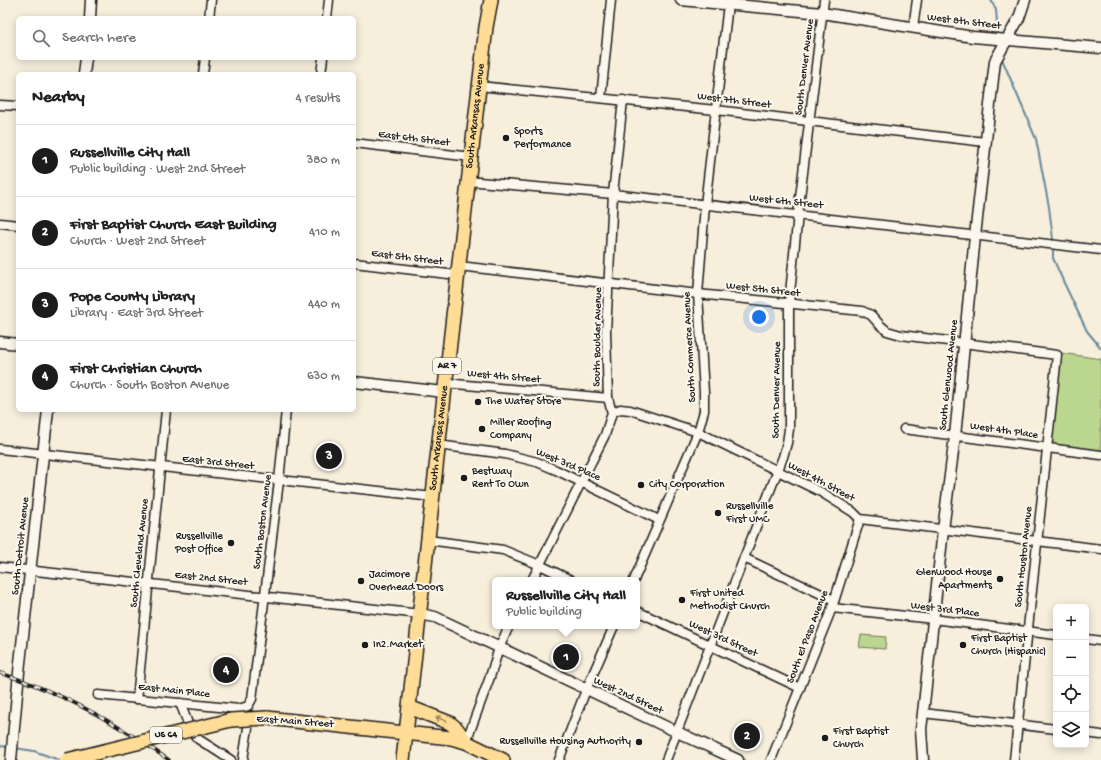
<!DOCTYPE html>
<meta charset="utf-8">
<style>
body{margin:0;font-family:"Gochi Hand",sans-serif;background:#f2f2f2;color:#222}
.controls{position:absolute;right:12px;bottom:12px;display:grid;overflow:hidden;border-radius:6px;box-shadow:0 2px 10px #0003}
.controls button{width:36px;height:36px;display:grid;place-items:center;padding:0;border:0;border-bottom:1px solid #e0e0e0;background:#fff;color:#222;font:20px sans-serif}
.you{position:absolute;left:759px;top:317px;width:14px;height:14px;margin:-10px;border:3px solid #fff;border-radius:50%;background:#1a73e8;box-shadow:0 0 0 6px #1a73e833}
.badge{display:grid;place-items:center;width:26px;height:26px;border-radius:50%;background:#1c1c1c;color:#fff;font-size:13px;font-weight:700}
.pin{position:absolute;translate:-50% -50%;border:2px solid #fff;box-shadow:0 1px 4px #0006}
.popup{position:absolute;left:492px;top:577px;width:148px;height:52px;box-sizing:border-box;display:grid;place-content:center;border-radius:6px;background:#fff;filter:drop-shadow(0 1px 3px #0005);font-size:13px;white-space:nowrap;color:#767676}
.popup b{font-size:15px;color:#222}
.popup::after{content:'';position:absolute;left:50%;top:100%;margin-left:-8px;border:8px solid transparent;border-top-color:#fff}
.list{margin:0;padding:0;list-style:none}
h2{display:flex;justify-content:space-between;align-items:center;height:52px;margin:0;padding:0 16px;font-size:17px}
h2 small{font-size:13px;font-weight:400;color:#767676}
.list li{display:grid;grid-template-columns:26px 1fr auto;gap:12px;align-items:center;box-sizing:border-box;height:72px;padding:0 16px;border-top:1px solid #e0e0e0}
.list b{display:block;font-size:15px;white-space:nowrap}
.list p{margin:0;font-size:13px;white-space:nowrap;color:#767676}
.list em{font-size:13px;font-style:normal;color:#767676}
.icon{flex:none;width:22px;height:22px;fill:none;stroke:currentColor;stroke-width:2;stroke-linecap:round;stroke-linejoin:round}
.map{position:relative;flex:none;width:1101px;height:760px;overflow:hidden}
.search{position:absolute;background:#fff;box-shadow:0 2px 10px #0003;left:16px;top:16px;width:340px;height:44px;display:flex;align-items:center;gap:10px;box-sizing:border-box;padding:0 14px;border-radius:6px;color:#767676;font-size:15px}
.panel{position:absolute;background:#fff;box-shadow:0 2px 10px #0003;left:16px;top:72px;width:340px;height:340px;border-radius:6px}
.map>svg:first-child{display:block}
</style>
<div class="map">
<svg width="1101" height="760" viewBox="0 0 1101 760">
<rect width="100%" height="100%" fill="#f7eedb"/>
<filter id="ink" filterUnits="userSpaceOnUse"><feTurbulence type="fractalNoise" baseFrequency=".025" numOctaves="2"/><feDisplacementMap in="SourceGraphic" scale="8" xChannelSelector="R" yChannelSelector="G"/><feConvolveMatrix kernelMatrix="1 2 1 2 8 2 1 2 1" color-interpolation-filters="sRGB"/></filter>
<g filter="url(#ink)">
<g fill="#bbd68e" stroke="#6c7955">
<polygon points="1061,353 1101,359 1101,452 1059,447 1053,444 1052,434"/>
<polygon points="861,635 886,637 885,649 859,647"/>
</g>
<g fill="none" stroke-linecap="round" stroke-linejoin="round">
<g stroke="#658b9f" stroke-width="2">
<polyline points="991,0 996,10 998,35"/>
<polyline points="1002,59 1036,139 1049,207 1053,239"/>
<polyline points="1053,251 1053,258 1064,283 1087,331 1101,348"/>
<polyline points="0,746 9,747"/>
<polyline points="15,748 34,751 59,760"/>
</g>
<g stroke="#1c1c1c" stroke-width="11">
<g id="minor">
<polyline points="209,18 211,0"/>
<polyline points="327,18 329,0"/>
<polyline points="913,27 917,0"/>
<polyline points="203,74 205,58"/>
<polyline points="321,74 323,58"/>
<polyline points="479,86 716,110 985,142"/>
<polyline points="601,98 611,0"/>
<polyline points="0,105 18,106"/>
<polyline points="354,143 471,157"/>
<polyline points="468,181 613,194 1101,250"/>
<polyline points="0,223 18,225"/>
<polyline points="354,263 457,275"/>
<polyline points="459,266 698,294 862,311 871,315 880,325 887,331 901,335 1057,355 1014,760"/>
<polyline points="445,383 608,398"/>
<polyline points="612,413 620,409 630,410 698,432 821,492 853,512 860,519 1101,549"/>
<polyline points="904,429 1101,455"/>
<polyline points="438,445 505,454 537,462 556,470 659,520"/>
<polyline points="0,449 433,497"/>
<polyline points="428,540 503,550 540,565 571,580"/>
<polyline points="744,558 834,600"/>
<polyline points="0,567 420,614"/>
<polyline points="532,580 605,435 612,413 608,398 606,332 613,194 623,100"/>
<polyline points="634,580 698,432 704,411 704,393 698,294 705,205 728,4"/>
<polyline points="832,608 933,619 1056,635"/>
<polyline points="637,611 800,688"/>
<polyline points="1086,639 1101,641"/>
<polyline points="98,695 239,709 248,706 252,699 279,481 286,410"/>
<polyline points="137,699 166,410"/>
<polyline points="180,703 191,731 198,739 231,760"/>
<polyline points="923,713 1056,729"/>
<polyline points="1086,733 1101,735"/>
<polyline points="466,742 490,677 499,648 509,626"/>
<polyline points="243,760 250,715"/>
<polyline points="559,760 586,690 614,626"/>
<polyline points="666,760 783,457 787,443 789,429 789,303 798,214 824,0"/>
<polyline points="771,760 832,608 860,519"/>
</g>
</g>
<g stroke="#1c1c1c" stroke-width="13">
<g id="tertiary">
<polyline points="681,0 822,13 973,37 1101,48"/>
<polyline points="90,18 91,0"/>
<polyline points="84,74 86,58"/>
<polyline points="0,342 18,344"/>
<polyline points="354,382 444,392"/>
<polyline points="420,614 435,617 677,732 738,760"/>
<polyline points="11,760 19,672 48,410"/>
<polyline points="923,760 921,729 923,713 943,530 955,436 975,236 995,61 1019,18 1025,0"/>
</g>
</g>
<g stroke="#1c1c1c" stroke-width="16">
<g id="primary">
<polyline points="409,707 450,723 457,729 466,742"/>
<polyline points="267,718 451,738 466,742 503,760"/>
</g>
</g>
<g stroke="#1c1c1c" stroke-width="16">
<g id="trunk">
<path id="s1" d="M 403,760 L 471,157 L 486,27 L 491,0"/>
</g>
</g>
<use href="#minor" stroke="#fbf7ec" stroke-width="8"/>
<use href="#tertiary" stroke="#fbf7ec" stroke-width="10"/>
<use href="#primary" stroke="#ffdd96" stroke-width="13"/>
<use href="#trunk" stroke="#ffdd96" stroke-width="13"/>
<g stroke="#1c1c1c" stroke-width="3.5">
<path id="rail" d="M 0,673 C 45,687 88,708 128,733 C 142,741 155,751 169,760"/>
</g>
<use href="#rail" stroke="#fbf7ec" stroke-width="2" stroke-dasharray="6" stroke-linecap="butt"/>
<g stroke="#1c1c1c" stroke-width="16" stroke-linecap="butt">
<polyline id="primary-bridge" points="67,760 231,720 267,718"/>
</g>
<use href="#primary-bridge" stroke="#ffdd96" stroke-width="13"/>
</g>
<defs><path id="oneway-shaft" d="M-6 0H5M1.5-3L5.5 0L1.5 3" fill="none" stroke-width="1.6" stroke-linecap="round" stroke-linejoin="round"/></defs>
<use stroke="#99865f" href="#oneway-shaft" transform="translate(441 719) rotate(-157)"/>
</g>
<g fill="#1c1c1c" stroke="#fbf7ec" stroke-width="1.5">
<circle cx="506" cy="138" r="4"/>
<circle cx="478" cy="402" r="4"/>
<circle cx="482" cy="429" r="4"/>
<circle cx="464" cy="478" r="4"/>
<circle cx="641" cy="485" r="4"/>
<circle cx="718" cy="513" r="4"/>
<circle cx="231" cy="543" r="4"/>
<circle cx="1000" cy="579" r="4"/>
<circle cx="361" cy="581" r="4"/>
<circle cx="682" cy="600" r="4"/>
<circle cx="365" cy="645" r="4"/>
<circle cx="963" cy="645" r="4"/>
<circle cx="825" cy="738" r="4"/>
<circle cx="639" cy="742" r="4"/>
</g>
<g text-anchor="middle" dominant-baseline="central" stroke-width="4" stroke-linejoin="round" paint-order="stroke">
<g fill="#fbf7ec" stroke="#5f5e5a" stroke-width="1">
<rect x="433" y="358" width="28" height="16" rx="3"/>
<rect x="150" y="727" width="32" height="16" rx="3"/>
</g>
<g font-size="10" font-weight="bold" fill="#1c1c1c">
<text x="447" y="366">AR 7</text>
<text x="166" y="735">US 64</text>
</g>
<g font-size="11" fill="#1c1c1c" stroke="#fbf7ec">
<text transform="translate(964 22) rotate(7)">West 8th Street</text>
<text transform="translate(805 67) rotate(-83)">South Denver Avenue</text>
<text transform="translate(734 101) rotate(7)">West 7th Street</text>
<text stroke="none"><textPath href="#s1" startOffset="648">South Arkansas Avenue</textPath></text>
<text transform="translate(414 139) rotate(7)">East 6th Street</text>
<text transform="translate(786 202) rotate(6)">West 6th Street</text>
<text transform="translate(407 258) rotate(7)">East 5th Street</text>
<text transform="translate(763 290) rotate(6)">West 5th Street</text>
<text transform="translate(598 337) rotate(-89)">South Boulder Avenue</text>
<text transform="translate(690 347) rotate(-93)">South Commerce Avenue</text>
<text transform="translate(949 375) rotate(-84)">South Glenwood Avenue</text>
<text transform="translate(504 377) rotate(5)">West 4th Street</text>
<text transform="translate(777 390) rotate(-89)">South Denver Avenue</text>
<text transform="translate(1004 431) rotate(8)">West 4th Place</text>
<text stroke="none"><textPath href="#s1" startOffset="324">South Arkansas Avenue</textPath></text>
<text transform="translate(218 463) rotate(6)">East 3rd Street</text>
<text transform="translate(568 465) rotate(23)">West 3rd Place</text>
<text transform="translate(821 482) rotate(28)">West 4th Street</text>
<text transform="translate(263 522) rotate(-83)">South Boston Avenue</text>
<text transform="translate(21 546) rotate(-84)">South Detroit Avenue</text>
<text transform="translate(140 553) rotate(-84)">South Cleveland Avenue</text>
<text transform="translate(1024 557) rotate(-84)">South Houston Avenue</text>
<text transform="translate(211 579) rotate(6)">East 2nd Street</text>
<text transform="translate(945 610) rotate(7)">West 3rd Place</text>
<text transform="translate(808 637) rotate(-69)">South El Paso Avenue</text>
<text transform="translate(723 639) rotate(25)">West 3rd Street</text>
<text transform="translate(174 691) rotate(6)">East Main Place</text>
<text transform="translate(628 696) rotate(25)">West 2nd Street</text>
<text transform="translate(295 722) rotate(4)">East Main Street</text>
</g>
<g font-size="11" fill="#1c1c1c" stroke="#fbf7ec" text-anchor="start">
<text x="514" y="132">Sports<tspan x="514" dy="13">Performance</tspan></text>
<text x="486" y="402">The Water Store</text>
<text x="490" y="423">Miller Roofing<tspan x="490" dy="13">Company</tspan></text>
<text x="472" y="472">Bestway<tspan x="472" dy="13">Rent To Own</tspan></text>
<text x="649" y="485">City Corporation</text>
<text x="726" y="507">Russellville<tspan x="726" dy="13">First UMC</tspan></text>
<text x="223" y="537" text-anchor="end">Russellville<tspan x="223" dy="13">Post Office</tspan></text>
<text x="992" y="573" text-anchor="end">Glenwood House<tspan x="992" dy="13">Apartments</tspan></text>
<text x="369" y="575">Jacimore<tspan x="369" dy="13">Overhead Doors</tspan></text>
<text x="690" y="594">First United<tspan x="690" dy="13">Methodist Church</tspan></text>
<text x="971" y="639">First Baptist<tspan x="971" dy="13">Church (Hispanic)</tspan></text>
<text x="373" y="645">In2.Market</text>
<text x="833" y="732">First Baptist<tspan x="833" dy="13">Church</tspan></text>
<text x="631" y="742" text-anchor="end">Russellville Housing Authority</text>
</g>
</g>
</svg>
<div class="controls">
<button>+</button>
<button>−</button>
<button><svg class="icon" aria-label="locate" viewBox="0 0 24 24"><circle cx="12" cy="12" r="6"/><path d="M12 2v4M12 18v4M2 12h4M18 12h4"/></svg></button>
<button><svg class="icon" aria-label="layers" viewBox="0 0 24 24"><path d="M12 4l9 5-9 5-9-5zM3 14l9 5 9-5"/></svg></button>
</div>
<div class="you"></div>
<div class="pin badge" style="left:566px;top:657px">1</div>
<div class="popup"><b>Russellville City Hall</b>Public building</div>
<div class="pin badge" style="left:747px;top:736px">2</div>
<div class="pin badge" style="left:329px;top:456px">3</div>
<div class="pin badge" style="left:226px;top:670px">4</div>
<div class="search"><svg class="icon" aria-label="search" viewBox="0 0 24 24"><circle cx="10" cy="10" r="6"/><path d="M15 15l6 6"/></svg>Search here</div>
<section class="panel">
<h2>Nearby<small>4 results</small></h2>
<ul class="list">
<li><span class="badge">1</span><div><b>Russellville City Hall</b><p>Public building · West 2nd Street</p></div><em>380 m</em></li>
<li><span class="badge">2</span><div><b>First Baptist Church East Building</b><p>Church · West 2nd Street</p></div><em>410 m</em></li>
<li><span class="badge">3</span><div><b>Pope County Library</b><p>Library · East 3rd Street</p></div><em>440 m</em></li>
<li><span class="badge">4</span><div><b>First Christian Church</b><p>Church · South Boston Avenue</p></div><em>630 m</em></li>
</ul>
</section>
</div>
